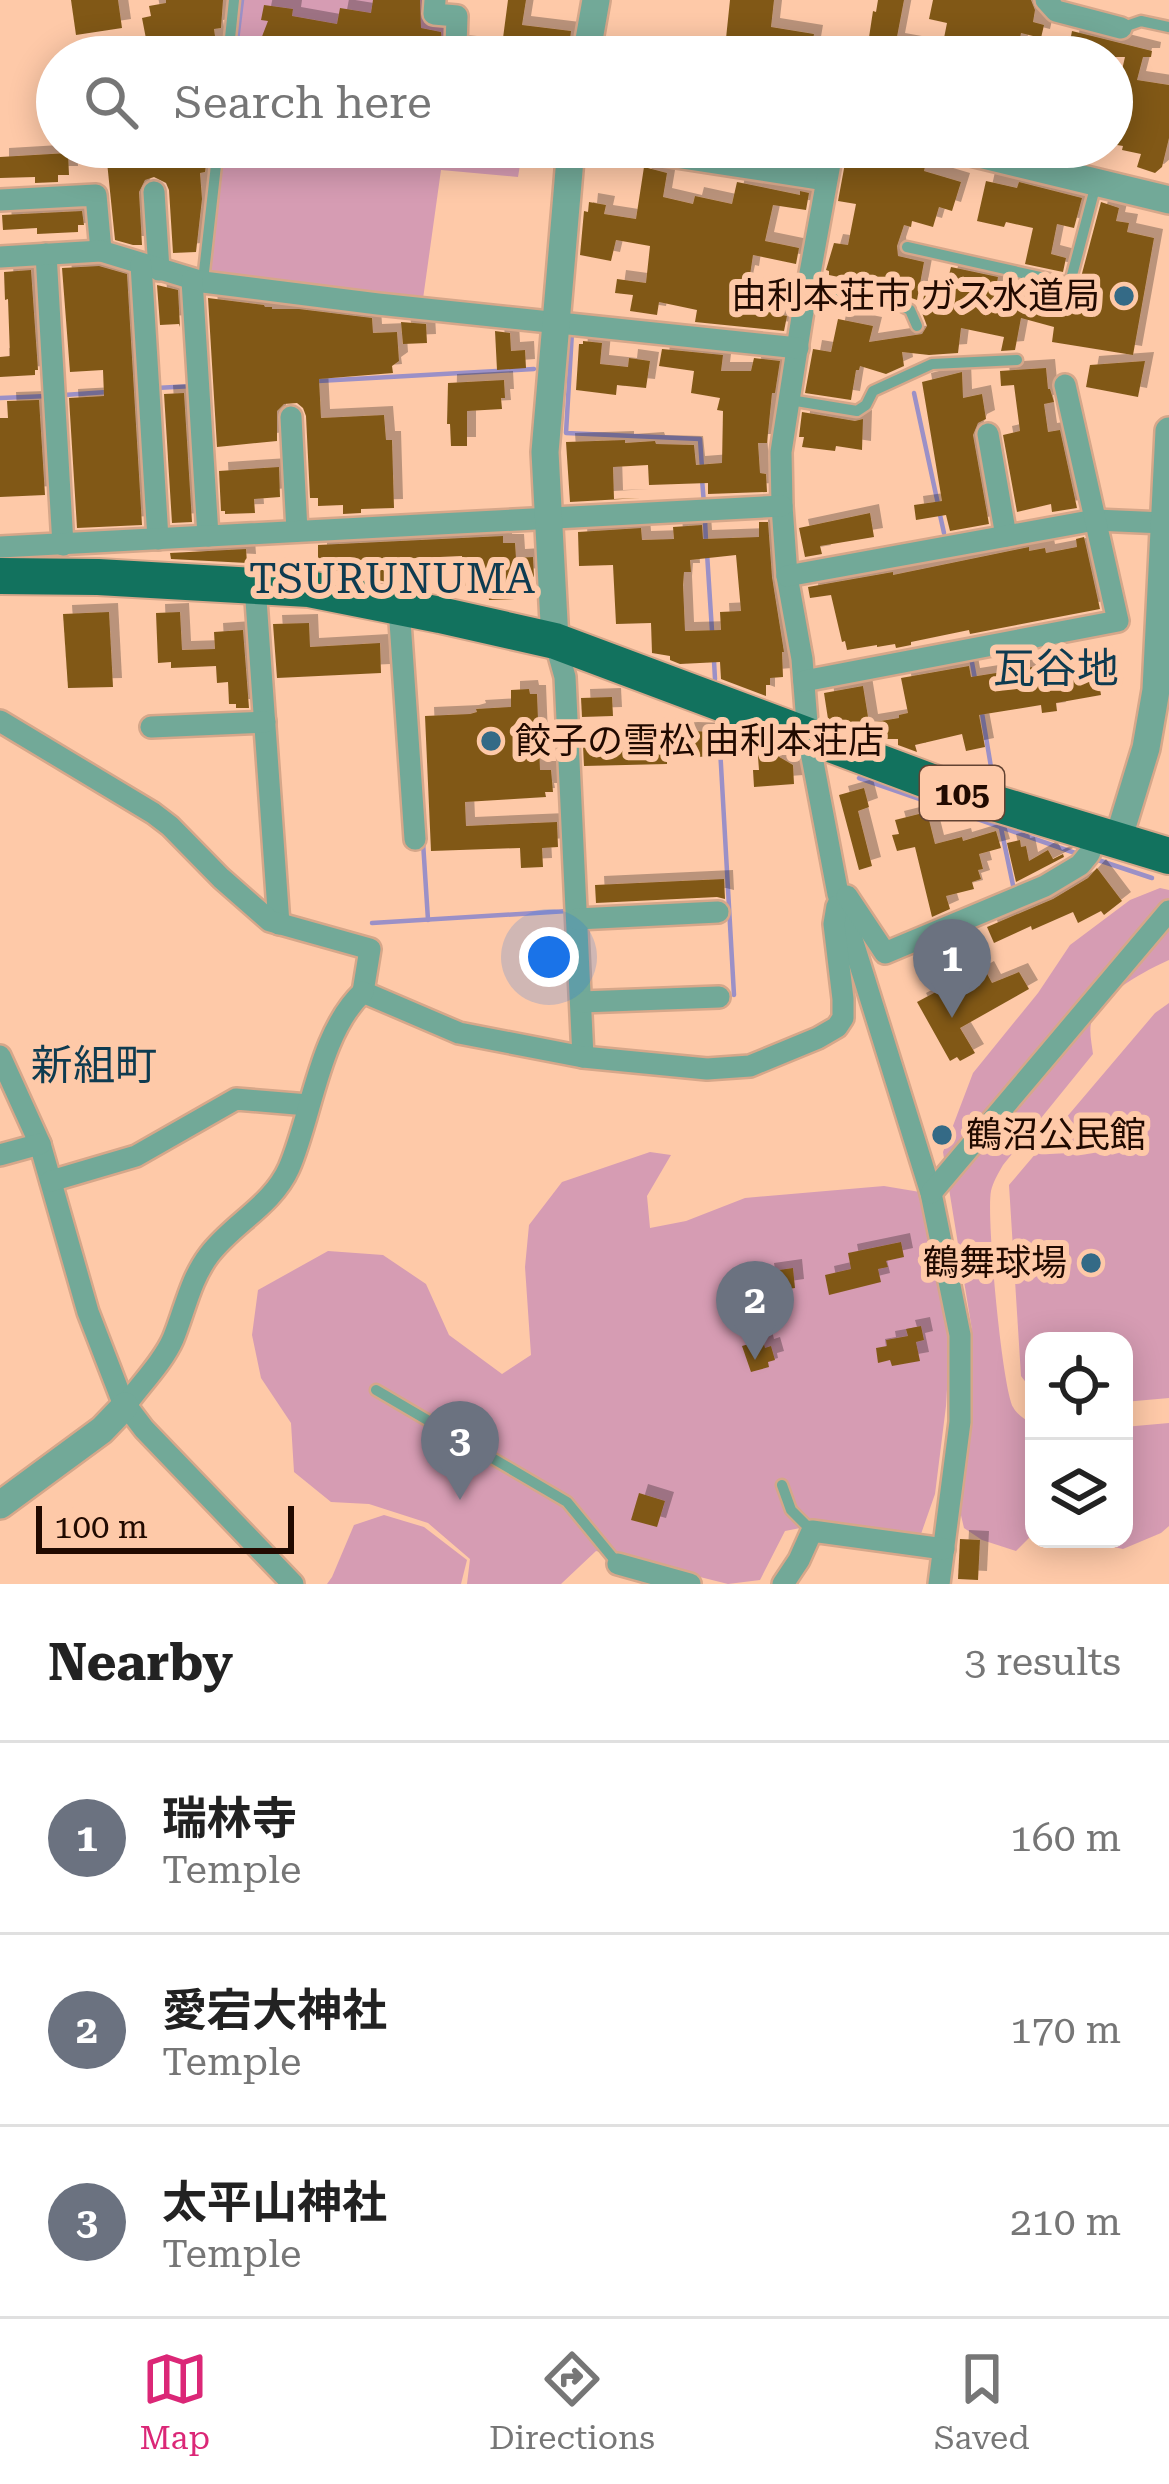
<!DOCTYPE html>
<meta charset="utf-8">
<style>
body{margin:0;font-family:"Roboto Serif","Noto Sans JP",serif;background:#f6f6f6;color:#222}
.controls{position:absolute;right:36px;bottom:36px;display:grid;overflow:hidden;border-radius:24px;box-shadow:0 6px 30px #0003}
.controls button{width:108px;height:108px;display:grid;place-items:center;padding:0;border:0;border-bottom:3px solid #e0e0e0;background:#fff;color:#222;font:60px sans-serif}
.scale{position:absolute;left:36px;bottom:30px;width:258px;box-sizing:border-box;padding-left:12px;border:6px solid #210a00;border-top:0;font-size:33px;line-height:42px;white-space:nowrap;color:#210a00;-webkit-text-stroke:9px #fec9a8;paint-order:stroke}
.you{position:absolute;left:549px;top:957px;width:42px;height:42px;margin:-30px;border:9px solid #fff;border-radius:50%;background:#1a73e8;box-shadow:0 0 0 18px #1a73e833}
.badge{display:grid;place-items:center;width:78px;height:78px;border-radius:50%;background:#db2777;color:#fff;font-size:39px;font-weight:700}
.pin{position:absolute;translate:-50% -99px;filter:drop-shadow(0 3px 6px #0008)}
.pin::after{content:'';position:absolute;top:63px;width:42px;height:36px;background:inherit;clip-path:polygon(0 0,100% 0,50% 100%)}
.list{margin:0;padding:0;list-style:none}
h2{display:flex;justify-content:space-between;align-items:center;height:156px;margin:0;padding:0 48px;font-size:51px}
h2 small{font-size:39px;font-weight:400;color:#767676}
.list li{display:grid;grid-template-columns:78px 1fr auto;gap:36px;align-items:center;box-sizing:border-box;height:192px;padding:0 48px;border-top:3px solid #e0e0e0}
.list b{display:block;font-size:45px;white-space:nowrap}
.list p{margin:0;font-size:39px;white-space:nowrap;color:#767676}
.list em{font-size:39px;font-style:normal;color:#767676}
.icon{flex:none;width:66px;height:66px;fill:none;stroke:currentColor;stroke-width:2;stroke-linecap:round;stroke-linejoin:round}
.map{position:relative;flex:none;width:1169px;height:1584px;overflow:hidden}
.search{position:absolute;background:#fff;box-shadow:0 6px 30px #0003;left:36px;right:36px;top:36px;height:132px;display:flex;align-items:center;gap:30px;box-sizing:border-box;padding:0 42px;border-radius:66px;color:#767676;font-size:45px}
.sheet{height:732px;background:#fff}
nav{display:flex;justify-content:space-around;align-items:center;box-sizing:border-box;height:168px;border-top:3px solid #e0e0e0;background:#fff;font-size:33px;color:#767676}
nav a{display:grid;justify-items:center;gap:6px}
nav .on{color:#db2777}
.map>svg:first-child{display:block}
</style>
<div class="map">
<svg width="1169" height="1584" viewBox="0 0 1169 1584">
<defs>
<filter id="shadow"><feDropShadow dx="9" dy="-9" stdDeviation="0" flood-color="#0004"/></filter>
</defs>
<rect width="100%" height="100%" fill="#fec9a8"/>
<g fill="#d69cb3">
<polygon points="237,0 429,0 453,22 452,51 490,57 230,57"/>
<polygon points="219,147 523,147 518,177 441,170 422,306 203,276"/>
<path d="M 1160,888 L 1169,890 L 1169,960 C 1146,970 1096,997 1091,1023 C 1089,1032 1092,1045 1093,1054 L 1003,1165 C 998,1174 993,1182 991,1191 C 986,1216 1002,1386 1013,1407 C 1017,1415 1027,1421 1034,1424 L 1034,1533 L 1016,1551 L 982,1540 L 964,1528 L 959,1507 L 971,1423 L 972,1330 L 943,1152 L 973,1073 L 1038,993 L 1070,945 L 1130,900 Z"/>
<polygon points="1169,1003 1169,1398 1124,1402 1124,1341 1034,1341 1034,1393 1021,1376 1009,1185 1155,1013"/>
<polygon points="650,1152 671,1155 647,1196 650,1228 686,1221 745,1198 884,1186 920,1192 950,1339 946,1406 935,1494 921,1534 831,1522 785,1531 760,1580 728,1584 596,1551 561,1584 467,1584 470,1559 428,1523 369,1504 331,1502 294,1472 291,1423 261,1378 252,1335 258,1290 328,1251 383,1255 426,1284 449,1335 502,1374 531,1355 525,1267 529,1225 562,1182"/>
<polygon points="1169,1423 1169,1526 1161,1533 1123,1549 1078,1539 1124,1539 1124,1427"/>
<polygon points="384,1515 424,1527 467,1560 461,1584 327,1584 332,1577 354,1525"/>
</g>
<g fill="none" stroke-linecap="round" stroke-linejoin="round">
<g stroke="#9b90c7" stroke-width="4.5">
<polyline points="235,57 242,0"/>
<polyline points="572,332 566,433 700,439 702,468"/>
<polyline points="318,381 534,369"/>
<polyline points="156,388 193,386"/>
<polyline points="914,393 938,504"/>
<polyline points="64,395 107,392"/>
<polyline points="0,398 48,396"/>
<polyline points="702,479 704,504"/>
<polyline points="940,515 944,533"/>
<polyline points="705,520 706,541"/>
<polyline points="707,553 712,631"/>
<polyline points="971,657 975,679"/>
<polyline points="714,661 715,679"/>
<polyline points="982,713 993,779"/>
<polyline points="719,730 734,995"/>
<polyline points="859,778 1078,854"/>
<polyline points="1001,828 1014,890"/>
<polyline points="423,842 428,920"/>
<polyline points="1095,859 1152,878"/>
<polyline points="372,923 568,911"/>
</g>
</g>
<g fill="#815819" fill-rule="evenodd" filter="url(#shadow)">
<polygon points="71,0 118,0 122,28 76,35"/>
<polygon points="166,0 223,0 221,28 214,29 218,57 192,57 189,41 148,49 142,18 151,16 149,6 166,3"/>
<polygon points="373,0 420,0 421,28 441,32 443,53 384,43 382,57 318,57 286,52 284,57 254,57 268,21 261,20 264,5 293,9 292,16 337,24 340,8 371,13"/>
<polygon points="508,0 526,0 522,25 571,31 568,57 536,57 523,52 516,44 503,38"/>
<polygon points="730,0 774,0 771,27 814,34 810,57 781,57 782,54 725,48"/>
<polygon points="878,0 904,0 896,42 941,50 940,57 891,55 890,57 866,57 873,11 876,12"/>
<polygon points="933,0 1031,0 1035,10 1033,22 1044,25 1041,38 1021,33 1018,49 999,45 998,50 971,44 970,50 943,43 947,23 929,19"/>
<polygon points="1072,31 1152,51 1151,57 1143,57 1137,80 1169,85 1169,138 1162,167 1155,173 1137,167 1141,154 1122,150 1123,146 1117,145 1122,118 1112,116 1112,86 1118,87 1125,57 1067,57"/>
<polygon points="848,147 902,147 928,154 924,171 961,182 952,211 939,207 933,227 912,221 911,227 904,225 897,246 898,256 924,262 917,300 900,294 847,285 848,279 829,275 829,271 826,270 834,243 848,245 856,204 838,201"/>
<polygon points="1040,147 1092,147 1089,162 1040,150"/>
<polygon points="174,149 174,152 208,150 205,172 200,173 202,199 196,252 173,253 169,190 166,183 154,177 145,180 139,192 142,245 133,245 115,240 106,152"/>
<polygon points="68,153 69,175 58,175 58,182 35,183 35,177 0,178 0,157"/>
<polygon points="644,167 667,173 663,197 693,204 695,196 732,204 737,182 800,195 800,191 809,193 806,210 773,205 765,241 799,248 796,264 753,255 750,275 746,274 739,306 787,316 784,331 695,322 697,310 659,302 657,315 630,311 633,295 615,293 617,279 646,283 650,246 616,240 611,261 580,255 584,211 588,212 589,202 606,205 604,214 636,219"/>
<polygon points="986,181 1017,188 1019,182 1082,198 1074,228 1057,224 1051,254 1066,258 1063,272 1025,264 1033,228 1006,222 1004,227 977,221"/>
<polygon points="1101,202 1119,208 1116,221 1129,223 1127,232 1154,238 1133,355 1052,342 1054,327 1021,318 1015,350 1001,351 1004,337 961,328 958,353 929,355 902,352 904,366 886,374 860,366 859,370 856,370 851,400 805,393 813,349 831,352 838,319 873,326 869,342 922,334 927,326 921,310 925,291 944,295 951,267 998,277 994,299 1031,306 1035,286 1065,292 1073,291 1080,281"/>
<polygon points="82,211 84,225 78,225 78,232 37,234 37,228 3,230 2,215"/>
<polygon points="99,266 127,274 142,525 77,528 69,398 104,396 103,370 70,372 62,268"/>
<polygon points="31,270 38,370 35,370 35,375 0,377 0,357 10,356 8,299 5,300 4,272"/>
<polygon points="157,285 178,290 180,327 179,324 160,325"/>
<polygon points="208,298 264,305 265,307 272,307 272,309 299,309 372,318 373,333 397,332 399,361 392,366 393,373 319,379 321,418 384,415 386,440 392,440 394,508 361,509 361,513 343,514 343,505 318,506 318,498 310,498 306,416 303,408 297,403 284,404 277,411 277,441 217,447"/>
<polygon points="401,322 426,324 427,343 403,344"/>
<polygon points="495,331 510,333 511,351 525,350 526,368 497,370"/>
<polygon points="583,341 602,343 600,364 628,367 629,358 650,361 646,388 617,385 616,395 576,390 579,344 583,344"/>
<polygon points="662,349 723,355 721,371 751,371 754,358 780,361 775,393 772,393 767,443 758,443 760,473 766,474 767,492 708,494 708,483 649,485 648,465 613,467 614,499 640,498 570,502 566,442 625,440 625,443 655,441 656,444 694,445 696,465 722,463 723,411 717,410 720,398 691,393 694,371 659,366"/>
<polygon points="1145,361 1138,397 1086,387 1090,365"/>
<polygon points="1046,368 1048,389 1050,389 1054,402 1044,404 1048,432 1060,430 1077,508 1052,512 1051,504 1017,512 1003,435 1020,431 1014,385 1001,386 1000,371"/>
<polygon points="962,372 963,398 982,394 986,419 978,423 973,435 989,524 950,531 946,515 916,520 914,505 942,501 922,382"/>
<polygon points="504,380 505,398 501,398 502,409 467,411 467,446 451,446 450,424 447,424 448,383"/>
<polygon points="184,393 192,522 172,523 164,394"/>
<polygon points="37,400 39,400 45,495 0,497 0,418 8,418 7,401"/>
<polygon points="802,412 855,421 863,419 862,450 836,446 835,451 802,447 804,437 799,437"/>
<polygon points="279,467 280,497 254,499 255,513 225,514 225,511 221,511 219,471"/>
<polygon points="870,513 874,537 820,546 822,554 805,557 799,528"/>
<path d="M 759,522 L 768,522 L 772,577 L 784,652 L 782,652 L 783,677 L 770,678 L 770,685 L 766,685 L 766,696 L 721,679 L 720,662 L 680,664 L 670,660 L 670,656 L 652,653 L 651,623 L 616,624 L 613,565 L 579,566 L 578,532 L 641,528 L 642,540 L 674,539 L 673,527 L 702,525 L 703,539 L 759,537 ZM 736,555 L 741,611 L 720,612 L 721,630 L 685,631 L 683,585 L 684,572 L 691,572 L 690,560 Z"/>
<polygon points="503,536 503,543 515,543 516,558 533,557 534,577 514,578 515,599 489,600 488,589 464,590 462,556 395,559 397,584 318,568 318,545"/>
<polygon points="1084,537 1100,609 970,634 969,630 911,642 911,645 896,648 895,644 877,647 877,645 847,650 845,641 842,642 831,595 810,598 808,587 893,572 893,575 1029,547 1029,551 1045,548 1046,553 1077,547 1076,539"/>
<polygon points="246,549 247,563 171,559 170,553"/>
<polygon points="109,612 113,687 68,688 63,614"/>
<polygon points="180,612 182,650 215,649 214,632 243,630 249,708 236,708 236,704 229,704 228,682 217,683 216,666 171,668 171,662 158,663 156,613"/>
<polygon points="309,623 310,647 380,643 381,673 277,678 273,624"/>
<polygon points="1095,657 1101,695 1056,703 1057,711 1042,713 1041,705 979,715 985,747 966,751 962,734 915,745 917,752 898,745 898,739 881,739 847,726 846,720 835,722 828,719 824,693 863,686 869,723 899,718 899,715 908,713 901,678 969,666 971,677"/>
<polygon points="529,689 530,694 537,694 540,770 551,770 553,792 545,792 546,797 465,802 466,826 557,822 558,847 542,848 543,867 521,868 520,848 431,851 425,716 470,714 477,712 476,709 511,707 511,690"/>
<polygon points="612,697 613,716 582,717 581,698"/>
<polygon points="689,731 715,732 714,757 667,756 667,764 584,766 583,746 632,744 632,735"/>
<polygon points="757,744 793,765 794,784 754,787 753,770 759,770"/>
<polygon points="864,788 869,807 858,811 872,866 859,870 839,795"/>
<polygon points="927,812 935,844 962,837 963,841 996,831 1001,848 979,854 983,869 978,870 981,879 972,882 974,889 946,896 950,909 932,917 915,847 897,851 892,835 899,834 895,820"/>
<polygon points="1020,840 1021,847 1026,846 1029,861 1048,850 1053,859 1063,854 1064,857 1016,882 1007,843"/>
<polygon points="1097,868 1122,901 1104,915 1101,911 1078,923 1073,912 1032,930 1031,926 994,943 987,927 1053,899 1088,878"/>
<polygon points="724,879 725,899 717,897 596,903 595,885"/>
<polygon points="951,942 957,956 960,954 971,978 985,970 992,983 1019,972 1029,989 960,1028 975,1053 960,1061 957,1057 950,1061 917,1002 947,986 931,950"/>
<polygon points="901,1242 904,1257 886,1261 888,1267 878,1269 881,1282 829,1295 825,1275 851,1269 848,1253"/>
<polygon points="793,1268 795,1288 768,1292 765,1272"/>
<polygon points="921,1326 924,1340 916,1342 920,1361 892,1366 890,1360 878,1363 876,1348 887,1346 886,1340 908,1336 906,1329"/>
<polygon points="763,1340 765,1348 771,1346 775,1360 768,1362 769,1367 751,1372 742,1346"/>
<polygon points="639,1493 665,1501 657,1527 631,1520"/>
<polygon points="960,1539 980,1540 978,1580 958,1579"/>
</g>
<g fill="none" stroke-linecap="round" stroke-linejoin="round">
<g stroke="#d6a78a" stroke-width="15">
<g id="service">
<polyline points="1121,28 1141,21 1169,27"/>
<polyline points="228,57 234,0"/>
<polyline points="907,247 1067,283 1071,279 1096,184"/>
<polyline points="203,281 218,147"/>
<polyline points="807,289 898,304 910,310 917,326"/>
<polyline points="790,400 857,411 866,405 873,391 932,364 1017,360"/>
<polyline points="376,1390 567,1502 618,1564"/>
<polyline points="782,1485 791,1510 812,1531"/>
</g>
</g>
<g stroke="#d6a78a" stroke-width="26">
<g id="minor">
<polyline points="435,0 434,14 457,16 456,46 498,52 509,57"/>
<polyline points="1046,0 1056,11 1121,28"/>
<polyline points="611,147 826,180"/>
<polyline points="833,147 802,317 781,452 782,506 787,576 802,659 808,736 838,894 931,1193 960,1335 960,1422 939,1584"/>
<polyline points="154,192 159,270"/>
<polyline points="0,200 96,195 101,251"/>
<polyline points="46,254 63,545"/>
<polyline points="0,257 101,251 203,282 378,304 798,348"/>
<polyline points="141,264 158,539"/>
<polyline points="192,280 208,536"/>
<polyline points="291,417 297,531"/>
<polyline points="988,434 1006,536"/>
<polyline points="0,547 782,506"/>
<polyline points="787,576 1095,520 1164,523"/>
<polyline points="255,586 279,924"/>
<polyline points="399,607 415,839"/>
<polyline points="555,641 565,677 583,1057"/>
<polyline points="804,681 1118,621 1065,385"/>
<polyline points="0,721 153,813 170,826 221,878 270,921 370,949 363,992 459,1033 583,1057 707,1069 750,1066 818,1038 837,1027 843,1018 843,999 834,924 837,906"/>
<polyline points="151,727 265,722"/>
<polyline points="847,896 885,953 1045,886 1080,865 1089,854 1098,835"/>
<polyline points="577,919 718,912"/>
<polyline points="581,1002 719,997"/>
<polyline points="0,1056 40,1144 88,1312 122,1400 144,1429 293,1584"/>
<polyline points="0,1155 40,1144"/>
<polyline points="51,1181 136,1156 236,1099 308,1105"/>
<polyline points="931,1193 1169,911"/>
<path d="M 125,1406 C 140,1385 163,1362 173,1339 C 185,1310 190,1280 209,1255 C 233,1223 272,1206 289,1168 C 312,1115 319,1033 363,992"/>
<polyline points="618,1564 690,1584"/>
<polyline points="783,1584 799,1560 812,1531 944,1549"/>
</g>
</g>
<g stroke="#d6a78a" stroke-width="32">
<g id="tertiary">
<polyline points="586,57 596,0"/>
<polyline points="950,147 1169,200"/>
<polyline points="555,641 545,452 571,147"/>
<polyline points="1118,840 1146,748 1156,690 1169,431"/>
<polyline points="0,1505 102,1430 125,1406"/>
</g>
</g>
<g stroke="#d6a78a" stroke-width="40">
<polyline id="trunk" points="0,576 98,577 309,589 440,615 555,641 961,793 1169,856"/>
</g>
<use href="#service" stroke="#72a998" stroke-width="10"/>
<use href="#minor" stroke="#72a998" stroke-width="21"/>
<use href="#tertiary" stroke="#72a998" stroke-width="27"/>
<use href="#trunk" stroke="#12725e" stroke-width="36"/>
</g>
<g fill="#346a86" stroke="#fec9a8" stroke-width="4.5">
<circle cx="1124" cy="296" r="12"/>
<circle cx="491" cy="741" r="12"/>
<circle cx="942" cy="1135" r="12"/>
<circle cx="1091" cy="1263" r="12"/>
</g>
<g text-anchor="middle" dominant-baseline="central" stroke-width="12" stroke-linejoin="round" paint-order="stroke">
<rect fill="#fec9a8" stroke="#634332" stroke-width="3" x="920" y="766" width="84" height="54" rx="9"/>
<g font-size="33" font-weight="bold" fill="#210a00">
<text x="962" y="793">105</text>
</g>
<g font-size="36" fill="#210a00" stroke="#fec9a8" text-anchor="end">
<text x="1100" y="296">由利本荘市 ガス水道局</text>
<text x="515" y="741" text-anchor="start">餃子の雪松 由利本荘店</text>
<text x="966" y="1135" text-anchor="start">鶴沼公民館</text>
<text x="1067" y="1263">鶴舞球場</text>
</g>
<g font-size="42" fill="#0e3b50" stroke="#fec9a8">
<text x="392" y="578">TSURUNUMA</text>
<text x="1056" y="668">瓦谷地</text>
<text x="94" y="1065">新組町</text>
</g>
</g>
</svg>
<div class="controls">
<button><svg class="icon" aria-label="locate" viewBox="0 0 24 24"><circle cx="12" cy="12" r="6"/><path d="M12 2v4M12 18v4M2 12h4M18 12h4"/></svg></button>
<button><svg class="icon" aria-label="layers" viewBox="0 0 24 24"><path d="M12 4l9 5-9 5-9-5zM3 14l9 5 9-5"/></svg></button>
</div>
<div class="scale">100 m</div>
<div class="you"></div>
<div class="pin badge" style="left:952px;top:1018px;background:#6b7280">1</div>
<div class="pin badge" style="left:755px;top:1360px;background:#6b7280">2</div>
<div class="pin badge" style="left:460px;top:1500px;background:#6b7280">3</div>
<div class="search"><svg class="icon" aria-label="search" viewBox="0 0 24 24"><circle cx="10" cy="10" r="6"/><path d="M15 15l6 6"/></svg>Search here</div>
</div>
<section class="sheet">
<h2>Nearby<small>3 results</small></h2>
<ul class="list">
<li><span class="badge" style="background:#6b7280">1</span><div><b>瑞林寺</b><p>Temple</p></div><em>160 m</em></li>
<li><span class="badge" style="background:#6b7280">2</span><div><b>愛宕大神社</b><p>Temple</p></div><em>170 m</em></li>
<li><span class="badge" style="background:#6b7280">3</span><div><b>太平山神社</b><p>Temple</p></div><em>210 m</em></li>
</ul>
</section>
<nav>
<a class="on"><svg class="icon" aria-label="map" viewBox="0 0 24 24"><path d="M3 6l6-2 6 2 6-2v14l-6 2-6-2-6 2zM9 4v14M15 6v14"/></svg>Map</a>
<a><svg class="icon" aria-label="directions" viewBox="0 0 24 24"><path d="M12 3l9 9-9 9-9-9zM9 14v-3h6M13 9l2 2-2 2"/></svg>Directions</a>
<a><svg class="icon" aria-label="saved" viewBox="0 0 24 24"><path d="M7 4h10v16l-5-4-5 4z"/></svg>Saved</a>
</nav>
